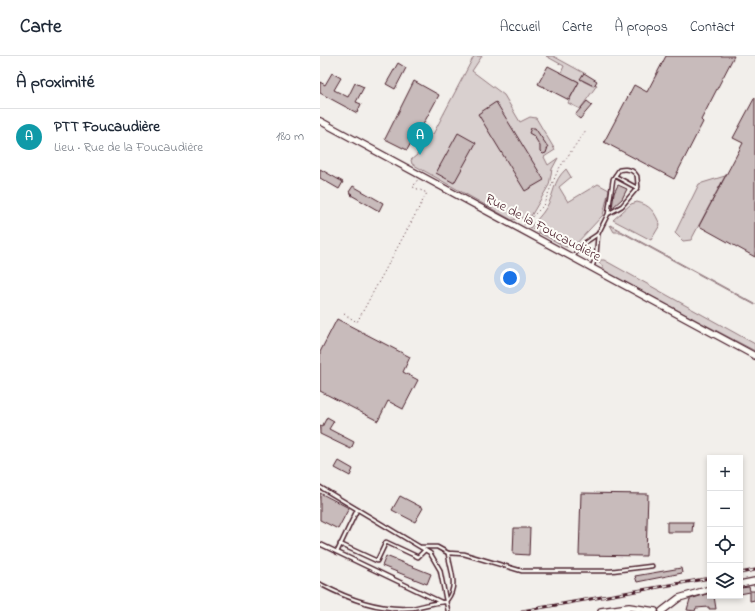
<!DOCTYPE html>
<html lang="fr">
<meta charset="utf-8">
<style>
body{margin:0;font-family:"Indie Flower",sans-serif;background:#f6f6f7;color:#1f2937}
.controls{position:absolute;right:12px;bottom:12px;display:grid;overflow:hidden;border-radius:0px;box-shadow:0 2px 6px #0003}
.controls button{width:36px;height:36px;display:grid;place-items:center;padding:0;border:0;border-bottom:1px solid #e0e1e3;background:#fff;color:#1f2937;font:20px sans-serif}
.you{position:absolute;left:190px;top:222px;width:14px;height:14px;margin:-10px;border:3px solid #fff;border-radius:50%;background:#1a73e8;box-shadow:0 0 0 6px #1a73e833}
.badge{display:grid;place-items:center;width:26px;height:26px;border-radius:50%;background:#d1495b;color:#fff;font-size:13px;font-weight:700}
.pin{position:absolute;translate:-50% -33px;filter:drop-shadow(0 1px 2px #0008)}
.pin::after{content:'';position:absolute;top:21px;width:14px;height:12px;background:inherit;clip-path:polygon(0 0,100% 0,50% 100%)}
.list{margin:0;padding:0;list-style:none}
h2{display:flex;justify-content:space-between;align-items:center;height:52px;margin:0;padding:0 16px;font-size:17px}
h2 small{font-size:13px;font-weight:400;color:#747a83}
.list li{display:grid;grid-template-columns:26px 1fr auto;gap:12px;align-items:center;box-sizing:border-box;height:56px;padding:0 16px;border-top:1px solid #e0e1e3}
.list b{display:block;font-size:15px;white-space:nowrap}
.list p{margin:0;font-size:13px;white-space:nowrap;color:#747a83}
.list em{font-size:13px;font-style:normal;color:#747a83}
.icon{flex:none;width:22px;height:22px;fill:none;stroke:currentColor;stroke-width:2;stroke-linecap:round;stroke-linejoin:round}
.map{position:relative;flex:none;width:435px;height:555px;overflow:hidden}
header{display:flex;align-items:center;gap:24px;box-sizing:border-box;height:56px;padding:0 20px;background:#fff;border-bottom:1px solid #e0e1e3}
header strong{font-size:19px}
nav{display:flex;gap:22px;margin-inline-start:auto;font-size:14px}
main{display:flex}
aside{flex:1;background:#fff}
.map>svg:first-child{display:block}
</style>
<header>
<strong>Carte</strong>
<nav><a>Accueil</a><a>Carte</a><a>À propos</a><a>Contact</a></nav>
</header>
<main>
<aside>
<h2>À proximité<small></small></h2>
<ul class="list">
<li><span class="badge" style="background:#0f9aa8">A</span><div><b>PTT Foucaudière</b><p>Lieu · Rue de la Foucaudière</p></div><em>180 m</em></li>
</ul>
</aside>
<div class="map">
<svg width="435" height="555" viewBox="0 0 435 555">
<rect width="100%" height="100%" fill="#f2efeb"/>
<filter id="ink" filterUnits="userSpaceOnUse"><feTurbulence type="fractalNoise" baseFrequency=".025" numOctaves="2"/><feDisplacementMap in="SourceGraphic" scale="8" xChannelSelector="R" yChannelSelector="G"/><feConvolveMatrix kernelMatrix="1 2 1 2 8 2 1 2 1" color-interpolation-filters="sRGB"/></filter>
<g filter="url(#ink)">
<g fill="#d9d0cf" stroke="#92787d">
<polygon points="154,0 162,0 152,15 184,39 200,66 210,61 216,62 235,94 224,101 228,109 238,102 232,113 229,129 211,160 192,164 92,108 91,104 97,99 107,80 111,82"/>
<polygon points="226,0 233,0 264,17 262,20 263,25 273,30 275,28 277,29 260,53 248,47 259,26 241,17 244,10"/>
<path d="M 246,113 L 251,121 L 239,131 L 248,146 L 278,128 L 289,134 L 283,159 L 255,189 L 246,191 L 210,172 C 215,165 222,159 226,152 C 235,138 232,126 246,113 Z"/>
<polygon points="405,120 371,184 363,185 355,177 379,128"/>
<path d="M 317,146 C 330,149 335,156 340,169 L 331,184 L 293,164 L 311,148 Z"/>
<polygon points="290,169 435,248 435,249 301,176 294,176"/>
<polygon points="281,204 284,204 435,288 435,295 287,217 279,206"/>
</g>
<g fill="#c8bbbb" stroke="#4a1f2b">
<polygon points="346,0 414,0 381,64 383,66 354,123 284,86 314,29 327,36"/>
<polygon points="78,7 86,12 75,33 66,28"/>
<polygon points="228,10 259,26 249,44 218,28"/>
<polygon points="12,17 21,22 14,34 28,41 35,27 44,31 36,46 41,48 37,57 0,37 0,26 5,29"/>
<polygon points="264,17 277,25 274,30 260,23"/>
<polygon points="94,25 119,39 99,76 93,73 88,83 92,85 87,94 65,83"/>
<polygon points="435,41 435,201 379,170 423,87 413,82"/>
<polygon points="267,45 272,49 260,63 255,59"/>
<polygon points="176,46 224,124 205,135 158,58"/>
<polygon points="211,72 215,72 228,91 226,97 223,98 220,95 220,90 214,80 209,77"/>
<polygon points="138,77 156,87 134,127 116,117"/>
<polygon points="0,113 23,126 19,133 0,122"/>
<polygon points="298,129 307,133 302,143 292,152 294,137"/>
<polygon points="33,130 63,147 59,155 31,139 32,138 29,136"/>
<polygon points="17,263 90,301 83,316 98,324 83,353 68,345 58,365 0,335 0,296"/>
<polygon points="7,361 14,365 9,373 34,386 31,393 0,378 0,370 2,371"/>
<polygon points="19,405 33,413 30,420 15,412"/>
<polygon points="0,437 29,452 18,473 0,464"/>
<polygon points="261,437 328,438 326,500 259,499"/>
<polygon points="80,440 103,452 95,466 72,454"/>
<polygon points="347,466 373,466 372,476 347,476"/>
<polygon points="194,472 210,472 209,499 193,498"/>
<polygon points="66,500 111,518 107,528 62,510"/>
<polygon points="361,512 362,517 317,526 315,520"/>
<polygon points="429,531 430,535 435,535 435,544 430,545 430,536 420,538 420,532"/>
<polygon points="390,537 390,540 394,540 396,553 389,553 389,551 376,552 375,555 367,554 370,543"/>
</g>
<g fill="none" stroke-linecap="round" stroke-linejoin="round">
<g stroke="#4a1f2b" stroke-width="5.5">
<g id="lane">
<polyline points="295,120 317,132"/>
<polyline points="253,201 260,190 278,178"/>
<path d="M 272,211 L 276,201 L 278,178 L 288,158 L 293,123 L 299,114 C 307,112 313,113 317,120 L 318,131 L 302,150 L 288,158"/>
<polyline points="0,431 110,497 120,514 128,555"/>
<polyline points="0,488 121,546"/>
<polyline points="20,488 57,505 66,486 98,501 105,494"/>
<polyline points="101,491 117,491 128,497 144,498 202,515 291,515 332,510"/>
<polyline points="17,496 37,454"/>
<path d="M 0,528 C 29,543 59,555 93,552 C 104,550 114,546 126,546"/>
<path d="M 127,544 C 139,529 130,514 128,497"/>
</g>
</g>
<g stroke="#4a1f2b" stroke-width="8">
<g id="street">
<polyline points="0,65 435,300"/>
<polyline points="420,528 435,525"/>
<polyline points="281,555 309,551 335,555"/>
<polyline points="342,555 359,542 390,533"/>
</g>
</g>
<g stroke="#4a1f2b" stroke-width="1" stroke-dasharray="1 3" stroke-linecap="butt">
<polyline points="204,169 223,150 238,114 266,74"/>
<polyline points="24,258 37,266 107,137 93,131 98,123"/>
</g>
<use href="#lane" stroke="#fdfcf7" stroke-width="2.5"/>
<use href="#street" stroke="#fdfcf7" stroke-width="5.5"/>
<g stroke="#4a1f2b" stroke-width="3">
<g id="rail">
<polyline points="420,517 435,514"/>
<polyline points="202,555 390,522"/>
</g>
</g>
<use href="#rail" stroke="#fdfcf7" stroke-width="1.5" stroke-dasharray="4.5" stroke-linecap="butt"/>
</g>
</g>
<g text-anchor="middle" dominant-baseline="central" stroke-width="4" stroke-linejoin="round" paint-order="stroke">
<g font-size="14" fill="#4a1f2b" stroke="#fdfcf7">
<text transform="translate(223 172) rotate(28)">Rue de la Foucaudière</text>
</g>
</g>
</svg>
<div class="controls">
<button>+</button>
<button>−</button>
<button><svg class="icon" aria-label="locate" viewBox="0 0 24 24"><circle cx="12" cy="12" r="6"/><path d="M12 2v4M12 18v4M2 12h4M18 12h4"/></svg></button>
<button><svg class="icon" aria-label="layers" viewBox="0 0 24 24"><path d="M12 4l9 5-9 5-9-5zM3 14l9 5 9-5"/></svg></button>
</div>
<div class="you"></div>
<div class="pin badge" style="left:100px;top:99px;background:#0f9aa8">A</div>
</div>
</main>
